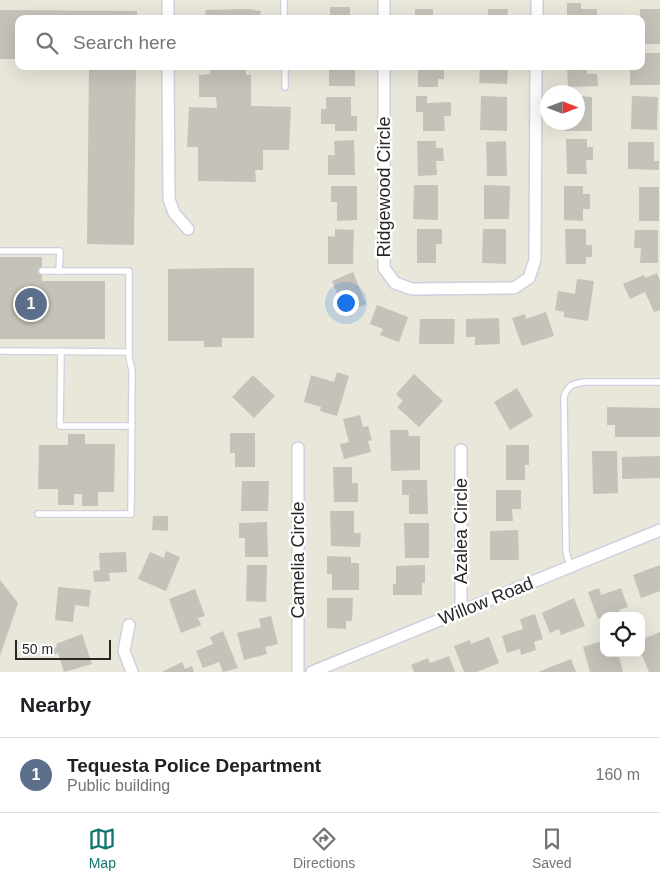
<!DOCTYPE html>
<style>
body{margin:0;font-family:Helvetica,sans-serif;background:#f6f6f6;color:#202124}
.controls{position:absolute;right:15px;bottom:15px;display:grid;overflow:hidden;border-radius:10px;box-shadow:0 5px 20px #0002}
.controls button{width:45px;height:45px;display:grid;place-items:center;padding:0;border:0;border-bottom:1px solid #e0e0e0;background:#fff;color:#202124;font:25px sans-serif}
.compass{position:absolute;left:540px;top:85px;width:45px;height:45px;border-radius:50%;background:#fff;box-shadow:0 5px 20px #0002;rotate:90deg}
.scale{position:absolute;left:15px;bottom:12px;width:96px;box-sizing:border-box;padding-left:5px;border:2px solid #272727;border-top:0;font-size:14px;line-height:18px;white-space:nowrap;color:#272727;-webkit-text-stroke:4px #fff;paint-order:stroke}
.you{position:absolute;left:345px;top:302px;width:18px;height:18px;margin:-12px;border:4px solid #fff;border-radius:50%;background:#1a73e8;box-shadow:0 0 0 8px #1a73e833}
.badge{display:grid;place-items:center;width:32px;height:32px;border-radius:50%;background:#0f766e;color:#fff;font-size:16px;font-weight:700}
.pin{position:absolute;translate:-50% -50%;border:2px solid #fff;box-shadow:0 1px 5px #0006}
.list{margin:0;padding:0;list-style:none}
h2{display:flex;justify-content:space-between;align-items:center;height:65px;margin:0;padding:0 20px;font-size:21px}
h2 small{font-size:16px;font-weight:400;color:#757577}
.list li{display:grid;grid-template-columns:32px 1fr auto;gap:15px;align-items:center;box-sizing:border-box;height:75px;padding:0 20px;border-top:1px solid #e0e0e0}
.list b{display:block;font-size:19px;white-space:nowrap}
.list p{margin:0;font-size:16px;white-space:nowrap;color:#757577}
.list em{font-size:16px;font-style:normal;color:#757577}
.icon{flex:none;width:28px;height:28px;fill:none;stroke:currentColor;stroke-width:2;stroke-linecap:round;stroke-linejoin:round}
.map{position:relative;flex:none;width:660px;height:672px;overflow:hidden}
.search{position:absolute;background:#fff;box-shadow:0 5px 20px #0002;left:15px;right:15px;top:15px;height:55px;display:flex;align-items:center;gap:12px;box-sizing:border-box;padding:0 18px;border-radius:10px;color:#757577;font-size:19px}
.sheet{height:140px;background:#fff}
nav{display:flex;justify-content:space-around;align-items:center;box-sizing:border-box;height:70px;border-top:1px solid #e0e0e0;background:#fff;font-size:14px;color:#757577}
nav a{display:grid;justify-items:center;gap:2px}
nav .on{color:#0f766e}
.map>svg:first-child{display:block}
</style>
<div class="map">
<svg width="660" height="672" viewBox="0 0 660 672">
<rect width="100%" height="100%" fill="#e9e6da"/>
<g fill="#c4c2b9">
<polygon points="567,3 581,3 581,9 597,9 597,19 567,19"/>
<rect x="330" y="7" width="20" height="12"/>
<polygon points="248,9 261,11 260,16 254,19 200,19 200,16 205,16 206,10"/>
<polygon points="415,9 433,9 433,16 440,16 440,19 415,19"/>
<polygon points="488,9 508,9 507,19 488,19"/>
<polygon points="640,9 660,9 660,44 641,44"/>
<polygon points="0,10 137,11 137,19 19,19 19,59 0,59"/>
<polygon points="641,53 660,53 660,85 630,85 630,66 641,66"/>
<polygon points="89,66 136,66 134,245 87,244"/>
<polygon points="210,66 246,66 246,75 251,75 251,106 291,107 289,150 263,150 263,170 255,170 256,182 198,181 198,147 187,147 189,107 217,108 216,97 199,97 199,75 210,74"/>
<rect x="329" y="66" width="26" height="20"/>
<polygon points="418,66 444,67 444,79 438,79 438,87 418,87"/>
<polygon points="480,66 508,66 507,84 479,83"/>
<polygon points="567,66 587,66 587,74 597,74 598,86 568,87"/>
<polygon points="416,96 427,96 427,103 451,102 451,116 444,116 445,131 423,131 423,112 416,112"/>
<polygon points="481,96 507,97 507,131 480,130"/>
<polygon points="578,96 592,97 592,131 564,131 564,122 578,122"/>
<polygon points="632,96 658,97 657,130 631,129"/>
<polygon points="326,97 351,97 351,116 357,116 357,131 335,131 335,124 321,124 321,109 326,109"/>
<polygon points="566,139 587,139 587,147 593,147 593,160 586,160 587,174 567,174"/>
<polygon points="354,140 355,175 328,175 328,155 335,155 334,141"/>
<polygon points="417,141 436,141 436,148 443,148 444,161 436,161 437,175 418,176"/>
<polygon points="506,141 507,176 487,176 486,142"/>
<polygon points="628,142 654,142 654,161 659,161 659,170 628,169"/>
<polygon points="414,185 438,185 438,220 413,219"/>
<polygon points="484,185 510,186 509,219 484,219"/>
<polygon points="331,186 357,186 357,220 337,221 337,202 331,202"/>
<polygon points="564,186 583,186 583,194 590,194 590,209 583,209 583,221 564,220"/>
<rect x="639" y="187" width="20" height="34"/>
<polygon points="335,229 354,230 353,264 328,264 328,236 335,237"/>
<polygon points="417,229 442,229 442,244 436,244 436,263 417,263"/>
<polygon points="483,229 506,229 506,264 482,263"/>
<polygon points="565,229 586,229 586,245 592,245 592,257 586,257 586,264 566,264"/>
<polygon points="635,230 658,230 658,263 640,263 641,248 634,248"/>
<polygon points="0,257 42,257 42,281 105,281 105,339 0,339"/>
<polygon points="228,268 254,268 254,338 222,338 222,347 204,347 204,341 168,341 168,269"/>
<polygon points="353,272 366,304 345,313 332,281"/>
<polygon points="657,273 660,281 660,310 654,312 645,292 630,299 623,284 644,275 645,278"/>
<polygon points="577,279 594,281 588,321 564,317 564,312 555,310 558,291 575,294"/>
<polygon points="377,305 408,317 399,342 380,335 383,329 370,324"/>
<polygon points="546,312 554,336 522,346 512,318 525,314 526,319"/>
<polygon points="499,318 500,344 475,345 475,337 466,337 466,319"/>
<polygon points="420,319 455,319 454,344 419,344"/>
<polygon points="337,372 349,376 337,416 320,411 321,407 304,402 311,375 334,382"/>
<polygon points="414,374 443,401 419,427 397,407 403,401 396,394"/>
<polygon points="253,375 275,396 254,418 232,397"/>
<polygon points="517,388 533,416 510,430 494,402"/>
<polygon points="607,407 660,408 660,437 615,437 615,425 607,425"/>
<polygon points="360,415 363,427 368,426 372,440 368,441 371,452 344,459 340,444 349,442 343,419"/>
<polygon points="390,430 408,430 409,436 420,436 420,470 391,471"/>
<polygon points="230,433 255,433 255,467 235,467 235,453 230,453"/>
<polygon points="68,434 85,434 85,444 115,444 114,492 98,492 98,506 82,506 82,494 74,494 74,505 58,505 58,489 38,489 39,445 68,445"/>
<polygon points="506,445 529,445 529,465 525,465 525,480 506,480"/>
<polygon points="592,451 617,451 618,493 593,494"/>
<polygon points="660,456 660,478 622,479 622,457"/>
<polygon points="333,467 352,467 352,483 358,483 358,502 334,502"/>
<polygon points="402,480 427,480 428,514 409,514 409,495 402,495"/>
<polygon points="242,481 269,481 268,511 241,511"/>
<polygon points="496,490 521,490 521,509 512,509 513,521 496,521"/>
<polygon points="330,511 354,511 354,533 361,533 360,547 331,546"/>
<polygon points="153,516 168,516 168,531 152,530"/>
<polygon points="267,522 268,557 245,557 245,538 239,538 239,523"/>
<polygon points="404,523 429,523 429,558 405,558"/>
<polygon points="518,530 519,560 490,560 490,531"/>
<polygon points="166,551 180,557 166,591 138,579 150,552 164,558"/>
<polygon points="126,552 127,572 109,573 110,581 94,582 93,571 100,570 99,553"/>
<polygon points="327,556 351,557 351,563 359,563 359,590 332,590 332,574 327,574"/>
<polygon points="247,565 267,565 266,602 246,601"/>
<polygon points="425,565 425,583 422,583 422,595 393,595 393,584 396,584 396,566"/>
<polygon points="660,565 660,591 641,598 633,575"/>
<polygon points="0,580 18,603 0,656"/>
<polygon points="58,587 91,590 89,607 75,605 73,622 55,620"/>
<polygon points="599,588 601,595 621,588 628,607 619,610 621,616 604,616 598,619 588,592"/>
<polygon points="195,589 205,616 198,618 201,625 181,633 169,599"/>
<polygon points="327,598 353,598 352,621 346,621 346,629 327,628"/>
<polygon points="574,598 585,626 561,635 559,629 550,633 542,613"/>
<polygon points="535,614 543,639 534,642 536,650 521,655 520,649 507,653 502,636 523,629 520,619"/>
<polygon points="271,616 278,644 265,647 267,654 244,660 237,633 261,627 259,619"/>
<polygon points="223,631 238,668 223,672 219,662 203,668 196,651 213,644 210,637"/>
<polygon points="660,632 660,672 649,672 641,653 641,640"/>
<polygon points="82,634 92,664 64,672 58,653 50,656 48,650 57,647 56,644"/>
<polygon points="489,637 499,663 477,672 464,672 454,646 470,640 471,644"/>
<polygon points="602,641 604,653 618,653 623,672 590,672 583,647"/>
<polygon points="449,656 455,672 414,672 411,665 428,658 430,663"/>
<polygon points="571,659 576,672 538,672"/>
<polygon points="182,662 185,669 192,666 194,672 162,672"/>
</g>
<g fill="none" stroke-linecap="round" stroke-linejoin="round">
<g stroke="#d0cfdf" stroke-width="8">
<g id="lane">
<polyline points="284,0 284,19"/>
<polyline points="285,66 285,87"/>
<polyline points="0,251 60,251 59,271"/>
<polyline points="0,351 129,352"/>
<polyline points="61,351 60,426 132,426"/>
<polyline points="38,514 131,514 132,370 129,358 129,271 42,271"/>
<path d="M 570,567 L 566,551 L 564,397 C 568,385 572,384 584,382 L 660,382"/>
</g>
</g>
<g stroke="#d0cfdf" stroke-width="14">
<g id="street">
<polyline points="168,0 168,19"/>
<polyline points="384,19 384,0"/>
<polyline points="537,19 537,0"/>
<polyline points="168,66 169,199 174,213 188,229"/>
<polyline points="384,66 384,268 395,283 412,289 514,288 529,278 535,260 536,66"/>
<polyline points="461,612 461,450"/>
<polyline points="129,625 124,651 132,672"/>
<polyline points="298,672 298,448"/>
<polyline points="312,672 660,530"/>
</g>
</g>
<use href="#lane" stroke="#fff" stroke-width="5.5"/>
<use href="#street" stroke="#fff" stroke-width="11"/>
</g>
<g text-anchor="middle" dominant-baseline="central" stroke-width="5" stroke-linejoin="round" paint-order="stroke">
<g font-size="18" fill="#272727" stroke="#fff">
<text transform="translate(384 187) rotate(-90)">Ridgewood Circle</text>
<text transform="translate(461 531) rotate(-90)">Azalea Circle</text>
<text transform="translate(298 560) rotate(-90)">Camelia Circle</text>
<text transform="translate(486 601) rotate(-22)">Willow Road</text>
</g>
</g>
</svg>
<div class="controls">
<button><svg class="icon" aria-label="locate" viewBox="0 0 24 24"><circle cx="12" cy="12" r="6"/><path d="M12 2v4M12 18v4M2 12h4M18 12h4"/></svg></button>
</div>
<svg class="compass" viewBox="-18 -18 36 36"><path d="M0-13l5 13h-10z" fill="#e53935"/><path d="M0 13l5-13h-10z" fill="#757577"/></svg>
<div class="scale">50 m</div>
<div class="you"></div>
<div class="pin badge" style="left:31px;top:304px;background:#5c6f8a">1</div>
<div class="search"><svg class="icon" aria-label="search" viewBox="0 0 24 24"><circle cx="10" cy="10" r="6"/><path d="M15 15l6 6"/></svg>Search here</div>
</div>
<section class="sheet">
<h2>Nearby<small></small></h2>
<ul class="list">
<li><span class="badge" style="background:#5c6f8a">1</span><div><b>Tequesta Police Department</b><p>Public building</p></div><em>160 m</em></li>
</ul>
</section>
<nav>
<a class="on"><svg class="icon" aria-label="map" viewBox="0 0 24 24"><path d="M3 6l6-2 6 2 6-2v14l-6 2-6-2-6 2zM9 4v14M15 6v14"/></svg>Map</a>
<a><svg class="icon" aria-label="directions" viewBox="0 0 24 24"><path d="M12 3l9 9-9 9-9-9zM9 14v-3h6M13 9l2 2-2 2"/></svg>Directions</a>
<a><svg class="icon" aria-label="saved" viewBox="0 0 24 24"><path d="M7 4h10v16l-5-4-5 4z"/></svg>Saved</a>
</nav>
